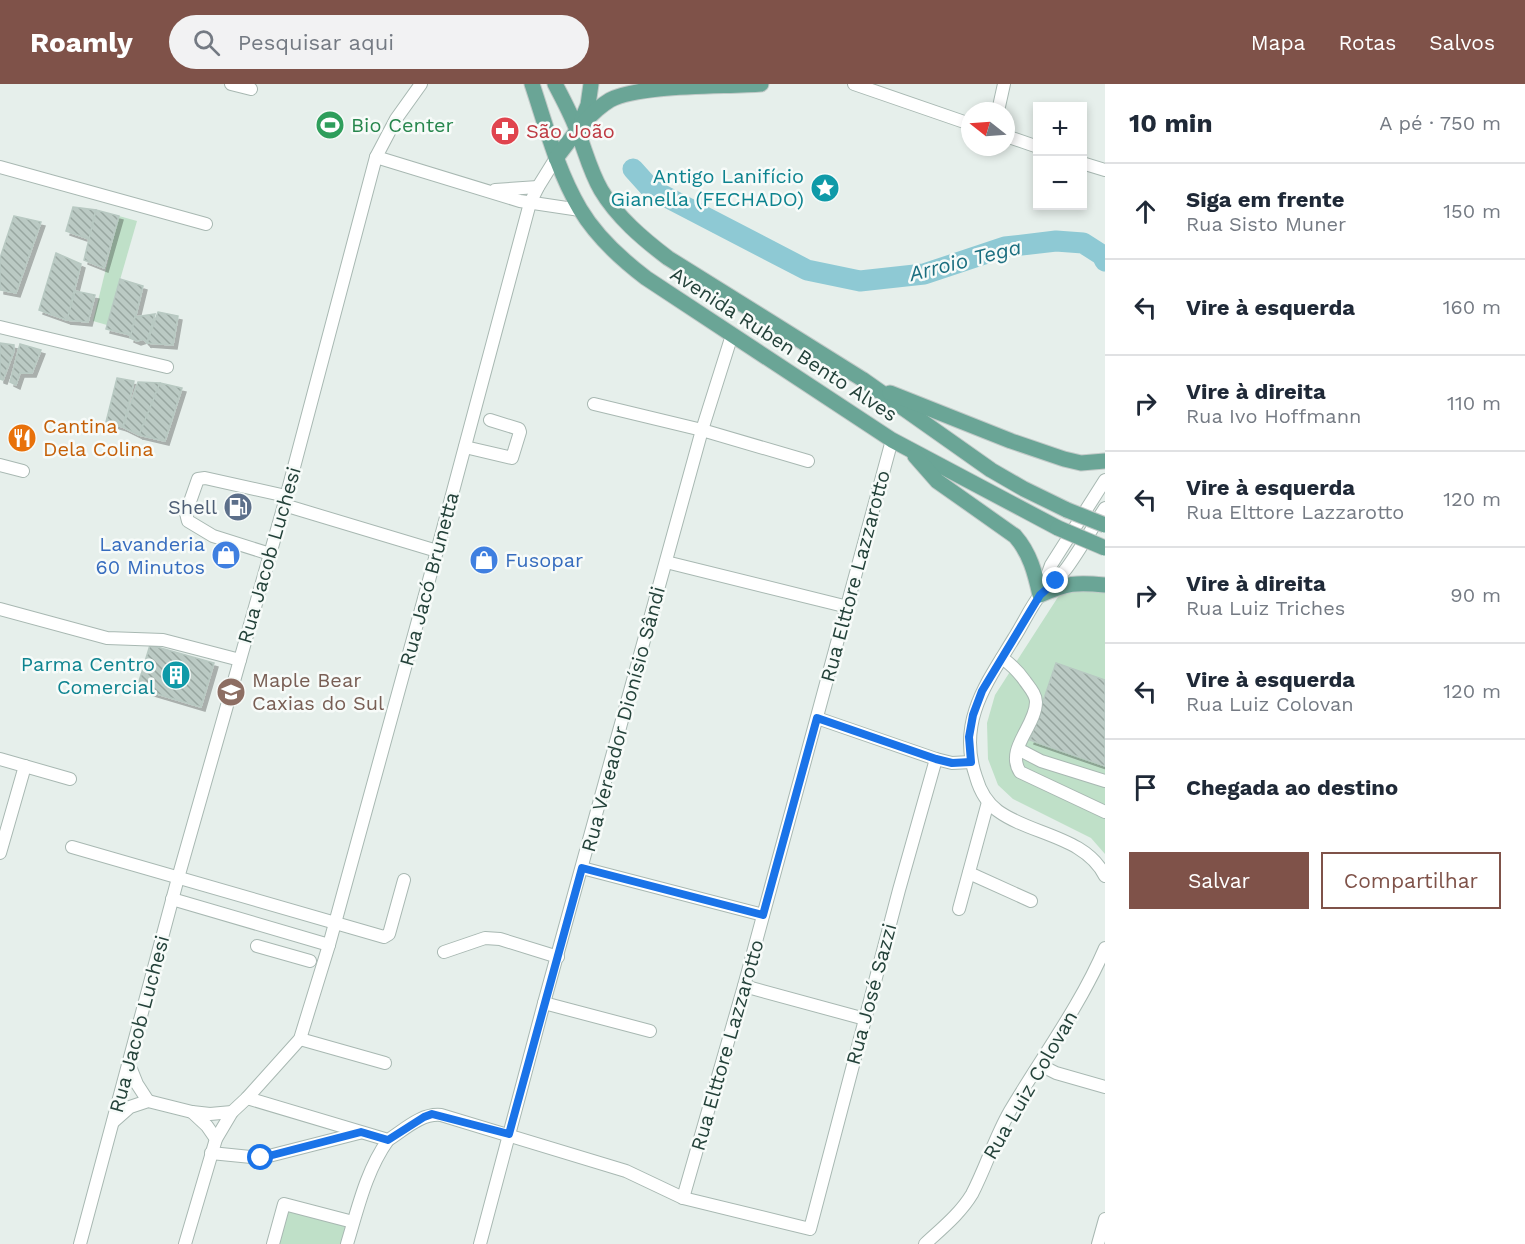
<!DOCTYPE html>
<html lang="pt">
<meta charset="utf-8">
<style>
body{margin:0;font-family:"Work Sans",sans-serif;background:#f2f2f3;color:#1f2937}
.controls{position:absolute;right:18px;top:18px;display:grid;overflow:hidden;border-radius:0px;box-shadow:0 3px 9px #0003}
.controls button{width:54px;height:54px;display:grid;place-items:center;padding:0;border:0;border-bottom:2px solid #e0e1e3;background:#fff;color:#1f2937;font:30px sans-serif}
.compass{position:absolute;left:961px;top:18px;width:54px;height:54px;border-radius:50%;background:#fff;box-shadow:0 3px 9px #0003;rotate:287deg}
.stop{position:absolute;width:18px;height:18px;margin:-14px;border:4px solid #1a73e8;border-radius:50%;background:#fff}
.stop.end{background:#1a73e8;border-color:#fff;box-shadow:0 2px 6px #0008}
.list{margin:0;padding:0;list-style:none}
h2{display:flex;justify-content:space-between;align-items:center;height:78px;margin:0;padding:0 24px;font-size:26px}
h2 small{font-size:20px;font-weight:400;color:#747a83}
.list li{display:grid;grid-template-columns:39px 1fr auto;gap:18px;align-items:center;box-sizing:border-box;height:96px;padding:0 24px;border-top:2px solid #e0e1e3}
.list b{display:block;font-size:22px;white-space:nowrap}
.list p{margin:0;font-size:20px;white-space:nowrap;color:#747a83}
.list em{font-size:20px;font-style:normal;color:#747a83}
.actions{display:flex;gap:12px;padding:18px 24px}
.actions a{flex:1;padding:14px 0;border:2px solid #7f5249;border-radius:0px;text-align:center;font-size:21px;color:#7f5249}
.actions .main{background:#7f5249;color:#fff}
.icon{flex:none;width:33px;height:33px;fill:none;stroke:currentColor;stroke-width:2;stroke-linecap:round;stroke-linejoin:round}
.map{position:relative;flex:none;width:1105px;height:1160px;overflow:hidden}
header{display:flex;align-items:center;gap:36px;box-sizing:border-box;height:84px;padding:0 30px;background:#7f5249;color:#fff}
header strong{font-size:28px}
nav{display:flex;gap:33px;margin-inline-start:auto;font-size:21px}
.search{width:420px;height:54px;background:#f2f2f3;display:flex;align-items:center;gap:15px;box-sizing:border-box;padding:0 21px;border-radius:33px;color:#747a83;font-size:22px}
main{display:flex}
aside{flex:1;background:#fff}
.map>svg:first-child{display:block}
</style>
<header>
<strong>Roamly</strong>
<div class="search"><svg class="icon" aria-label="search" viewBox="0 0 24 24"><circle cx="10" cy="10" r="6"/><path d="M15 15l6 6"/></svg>Pesquisar aqui</div>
<nav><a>Mapa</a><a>Rotas</a><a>Salvos</a></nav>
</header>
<main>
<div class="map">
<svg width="1105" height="1160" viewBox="0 0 1105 1160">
<defs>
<pattern id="building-back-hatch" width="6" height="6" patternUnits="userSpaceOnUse" patternTransform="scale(1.5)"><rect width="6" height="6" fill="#bbcac4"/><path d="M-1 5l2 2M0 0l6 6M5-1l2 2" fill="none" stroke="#98a6a0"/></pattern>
<filter id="shadow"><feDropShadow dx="4" dy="4" stdDeviation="0" flood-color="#0004"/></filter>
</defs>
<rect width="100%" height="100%" fill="#e6efeb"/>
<g fill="#bfe0c8">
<polygon points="119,132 137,137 107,241 93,237"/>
<polygon points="1073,504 1105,504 1105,770 1091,754 1013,715 998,701 988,675 987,639 995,611 1058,513"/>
<polygon points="284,1120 353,1138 347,1160 273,1160"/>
</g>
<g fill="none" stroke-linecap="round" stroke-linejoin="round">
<polyline stroke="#8ec9d4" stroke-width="21" points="633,85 651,105 807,186 860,197 924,190 1005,163 1056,157 1083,159 1102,171 1105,177"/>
</g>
<g fill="url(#building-back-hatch)" stroke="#b8c9c2" stroke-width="1.5" filter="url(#shadow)">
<polygon points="73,123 96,126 89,155 66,147"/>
<polygon points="96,126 119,132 104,184 84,176"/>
<polygon points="14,132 41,138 16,209 0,206 0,174"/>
<polygon points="56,169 81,180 67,236 39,226"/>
<polygon points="120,195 143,202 131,251 106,245"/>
<polygon points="75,207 95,211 88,238 67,236"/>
<polygon points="158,228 178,232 173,261 147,259"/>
<polygon points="155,230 147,259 143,255 137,257 130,254 135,233"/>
<polygon points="0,259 14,261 14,267 3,296 0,295"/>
<polygon points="20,260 41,266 32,289 20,289 16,301 10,298"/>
<polygon points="117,294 134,297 123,343 106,338"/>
<polygon points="138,298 160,299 139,351 123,343"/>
<polygon points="160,299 182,304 165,357 139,351"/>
<polygon points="150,561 214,579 201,623 137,604"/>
<polygon points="1056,579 1105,596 1105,682 1030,656"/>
</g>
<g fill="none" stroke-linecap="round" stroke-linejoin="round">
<g stroke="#a8b8b2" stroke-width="14">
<g id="minor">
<polyline points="231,0 251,5"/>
<polyline points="854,0 970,40"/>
<polyline points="998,27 1004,0"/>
<polyline points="1006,52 1038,63"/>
<polyline points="376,73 520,117 580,126"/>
<polyline points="1082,79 1105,86"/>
<polyline points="0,83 206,140"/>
<polyline points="495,106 538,103"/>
<polyline points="0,243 167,283"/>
<polyline points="594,320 702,346 808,377"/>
<polyline points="465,363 512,374 520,348 519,345 490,336"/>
<polyline points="0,381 23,387"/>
<polyline points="284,421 437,467"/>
<path d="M 1105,424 C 1092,444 1080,466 1066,485 C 1058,495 1048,502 1040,511 C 1030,524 1023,540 1014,554 C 986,600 957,638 976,693 C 980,707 987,719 998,727 C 1031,751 1085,752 1105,792"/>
<polyline points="270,470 213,452 188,437 186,429 198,395 205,394 286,412"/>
<polyline points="666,478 848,523"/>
<polyline points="1040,511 1051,481 1105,396"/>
<polyline points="0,525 107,554 163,556 240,576"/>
<path d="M 1002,574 C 1012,581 1018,587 1025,597 C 1029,603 1036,610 1036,618 C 1036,642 1005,665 1020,688 L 1105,728"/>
<polyline points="817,634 936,675 952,679 971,678"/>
<polyline points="1018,665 1041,677 1105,697"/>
<polyline points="0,675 70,695"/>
<polyline points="72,763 384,853 389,850 404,796"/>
<polyline points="0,769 25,682"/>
<polyline points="582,784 763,831"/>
<polyline points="969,789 1031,817"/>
<polyline points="172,815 329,861"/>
<polyline points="959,825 988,718"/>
<polyline points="257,862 310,877"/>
<polyline points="444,868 485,854 500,855 558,873"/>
<polyline points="744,902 865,935"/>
<polyline points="544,919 650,947"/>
<polyline points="300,955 385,979"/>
<polyline points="129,980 137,1000 148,1017"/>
<polyline points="1040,981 1056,989 1105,1003"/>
<path d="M 247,1014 L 388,1056 C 404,1046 421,1029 441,1031 L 626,1087 L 683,1114 L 810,1145 L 899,806 L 936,675"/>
<polyline points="192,1028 207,1042 216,1055"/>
<polyline points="113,1038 130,1023 148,1017 192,1028 210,1030 232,1028"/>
<polyline points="211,1069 261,1074 359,1049"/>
<polyline points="683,1114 744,902 892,356"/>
<polyline points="80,1160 178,794 284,421 376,73 396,35 421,0"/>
<polyline points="185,1160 216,1055 232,1028 247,1014 300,955 329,861 437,467 530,119 538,103 556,74"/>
<polyline points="273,1160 284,1120 353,1138"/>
<path d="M 347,1160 C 358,1124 366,1087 388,1056"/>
<polyline points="480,1160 544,919 702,346 732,251"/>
<path d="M 925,1160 C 941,1145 960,1130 972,1110 C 986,1083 995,1053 1010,1027 C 1042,973 1080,922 1105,864"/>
<polyline points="1098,1160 1105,1135"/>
</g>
</g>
<g stroke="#c2cac8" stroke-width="17">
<g id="major">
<path d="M 532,0 C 546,42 557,86 580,125 C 596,152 621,175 646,194 L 892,356 L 1058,444"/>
<path d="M 555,0 C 563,15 571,30 577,46 C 585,66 590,87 601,106 C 617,133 643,155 668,174 L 862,295 L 991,386 L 1024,405 L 1067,426"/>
<polyline points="582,35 588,21 591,0"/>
<path d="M 556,74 C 572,54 587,30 610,16 C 641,0 723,3 761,0"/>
<polyline points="890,309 1011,357 1064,375 1081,379 1105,377"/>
<path d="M 915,372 L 937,397 L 1015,452 C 1030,469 1035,489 1040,511 C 1067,499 1076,498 1105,501"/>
</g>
</g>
<use href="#minor" stroke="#fff" stroke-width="12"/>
<use href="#major" stroke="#6aa596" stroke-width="15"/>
<g stroke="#c2cac8" stroke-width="17" stroke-linecap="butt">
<g id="major-bridge">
<polyline points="1067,426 1105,441"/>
<polyline points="1058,444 1105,464"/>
</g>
</g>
<use href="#major-bridge" stroke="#6aa596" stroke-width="15"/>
</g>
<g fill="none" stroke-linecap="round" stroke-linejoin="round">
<polyline stroke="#1a73e8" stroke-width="8" points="261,1074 361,1048 388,1056 424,1033 432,1030 509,1050 582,784 763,831 817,634 936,675 952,679 971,678 969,653 973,631 982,607 1040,511 1056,497"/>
</g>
<defs>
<g id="stadium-disc" transform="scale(1.5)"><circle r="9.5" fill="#2e9e5b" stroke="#f7fbf9"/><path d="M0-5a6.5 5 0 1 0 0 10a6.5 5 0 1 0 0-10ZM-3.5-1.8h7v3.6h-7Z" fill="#fff"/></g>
<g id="pharmacy-disc" transform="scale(1.5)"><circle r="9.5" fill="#e0444e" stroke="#f7fbf9"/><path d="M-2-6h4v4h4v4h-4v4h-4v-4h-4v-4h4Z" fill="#fff"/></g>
<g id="sight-disc" transform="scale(1.5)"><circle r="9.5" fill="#0f9aa8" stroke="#f7fbf9"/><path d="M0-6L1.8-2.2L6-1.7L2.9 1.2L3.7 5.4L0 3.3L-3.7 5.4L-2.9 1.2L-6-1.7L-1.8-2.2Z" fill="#fff"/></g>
<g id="restaurant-disc" transform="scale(1.5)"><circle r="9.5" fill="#e8710a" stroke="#f7fbf9"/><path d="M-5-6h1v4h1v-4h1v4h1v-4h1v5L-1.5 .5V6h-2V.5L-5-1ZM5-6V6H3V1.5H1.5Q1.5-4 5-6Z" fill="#fff"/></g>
<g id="fuel-disc" transform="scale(1.5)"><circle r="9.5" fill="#5c6f8a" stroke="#f7fbf9"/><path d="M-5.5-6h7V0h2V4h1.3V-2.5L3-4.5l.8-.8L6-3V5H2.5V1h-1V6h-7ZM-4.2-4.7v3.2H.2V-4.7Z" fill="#fff"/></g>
<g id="shop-disc" transform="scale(1.5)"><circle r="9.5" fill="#3f7fe0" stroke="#f7fbf9"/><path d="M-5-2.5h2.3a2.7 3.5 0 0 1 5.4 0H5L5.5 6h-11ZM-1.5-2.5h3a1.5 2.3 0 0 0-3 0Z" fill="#fff"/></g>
<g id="building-disc" transform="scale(1.5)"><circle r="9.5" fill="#0f9aa8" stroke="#f7fbf9"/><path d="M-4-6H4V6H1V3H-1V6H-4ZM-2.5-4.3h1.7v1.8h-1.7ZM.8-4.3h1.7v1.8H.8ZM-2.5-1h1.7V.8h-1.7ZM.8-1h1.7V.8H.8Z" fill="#fff"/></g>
<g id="school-disc" transform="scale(1.5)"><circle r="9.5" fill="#8d6e63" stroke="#f7fbf9"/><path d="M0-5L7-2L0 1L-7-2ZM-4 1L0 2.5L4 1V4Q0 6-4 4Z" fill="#fff"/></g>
</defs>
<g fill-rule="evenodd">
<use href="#stadium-disc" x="330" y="41"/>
<use href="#pharmacy-disc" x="505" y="47"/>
<use href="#sight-disc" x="825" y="104"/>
<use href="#restaurant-disc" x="22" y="354"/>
<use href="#fuel-disc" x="238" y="423"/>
<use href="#shop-disc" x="226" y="471"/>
<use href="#shop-disc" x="484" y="476"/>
<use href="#building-disc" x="176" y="591"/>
<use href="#school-disc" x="231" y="608"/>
</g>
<g text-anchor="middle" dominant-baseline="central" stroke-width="5" stroke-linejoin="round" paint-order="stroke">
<g font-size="20" fill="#27864d" stroke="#f7fbf9" text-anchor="start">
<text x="351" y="41">Bio Center</text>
</g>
<g font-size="20" fill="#be3a42" stroke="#f7fbf9" text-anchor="start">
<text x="526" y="47">São João</text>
</g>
<g font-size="20" fill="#0d838f" stroke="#f7fbf9" text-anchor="end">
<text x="804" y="92">Antigo Lanifício<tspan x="804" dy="23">Gianella (FECHADO)</tspan></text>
<text x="155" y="580">Parma Centro<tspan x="155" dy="23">Comercial</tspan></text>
</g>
<g font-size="20" fill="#24423a" stroke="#f7fbf9">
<text transform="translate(784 260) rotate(33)">Avenida Ruben Bento Alves</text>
<text transform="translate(269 471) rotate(-74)">Rua Jacob Luchesi</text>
<text transform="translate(855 492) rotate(-75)">Rua Elttore Lazzarotto</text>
<text transform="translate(429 495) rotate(-75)">Rua Jacó Brunetta</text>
<text transform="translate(623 635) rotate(-75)">Rua Vereador Dionísio Sândi</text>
<text transform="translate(871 910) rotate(-75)">Rua José Sazzi</text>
<text transform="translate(139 940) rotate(-75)">Rua Jacob Luchesi</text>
<text transform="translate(727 961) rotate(-74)">Rua Elttore Lazzarotto</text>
<text transform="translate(1030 1001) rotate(-60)">Rua Luiz Colovan</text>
</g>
<g font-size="20" fill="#c56008" stroke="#f7fbf9" text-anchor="start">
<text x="43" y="342">Cantina<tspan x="43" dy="23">Dela Colina</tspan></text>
</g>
<g font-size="20" fill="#4e5e75" stroke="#f7fbf9" text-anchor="end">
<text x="217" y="423">Shell</text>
</g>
<g font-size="20" fill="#366cbe" stroke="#f7fbf9" text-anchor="end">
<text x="205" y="460">Lavanderia<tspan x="205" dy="23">60 Minutos</tspan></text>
<text x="505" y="476" text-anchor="start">Fusopar</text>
</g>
<g font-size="20" fill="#785e54" stroke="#f7fbf9" text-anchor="start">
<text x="252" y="596">Maple Bear<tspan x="252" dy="23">Caxias do Sul</tspan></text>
</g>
<g font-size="21" font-style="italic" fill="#1c6f80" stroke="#f7fbf9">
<text transform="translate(965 176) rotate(-14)">Arroio Tega</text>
</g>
</g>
</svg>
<div class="controls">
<button>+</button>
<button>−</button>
</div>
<svg class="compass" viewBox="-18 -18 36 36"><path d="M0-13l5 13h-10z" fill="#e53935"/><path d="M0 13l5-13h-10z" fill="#747a83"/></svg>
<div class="stop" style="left:261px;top:1074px"></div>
<div class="stop end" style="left:1056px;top:497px"></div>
</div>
<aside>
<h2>10 min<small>A pé · 750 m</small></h2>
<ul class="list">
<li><svg class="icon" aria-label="ahead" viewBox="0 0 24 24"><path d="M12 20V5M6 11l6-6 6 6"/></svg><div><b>Siga em frente</b><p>Rua Sisto Muner</p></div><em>150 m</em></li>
<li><svg class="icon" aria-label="left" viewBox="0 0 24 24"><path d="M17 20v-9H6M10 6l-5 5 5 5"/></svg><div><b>Vire à esquerda</b></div><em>160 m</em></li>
<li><svg class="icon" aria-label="right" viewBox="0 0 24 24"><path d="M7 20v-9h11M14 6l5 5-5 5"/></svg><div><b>Vire à direita</b><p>Rua Ivo Hoffmann</p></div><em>110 m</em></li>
<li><svg class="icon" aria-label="left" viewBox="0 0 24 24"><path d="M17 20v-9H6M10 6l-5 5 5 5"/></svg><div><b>Vire à esquerda</b><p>Rua Elttore Lazzarotto</p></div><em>120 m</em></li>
<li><svg class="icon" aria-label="right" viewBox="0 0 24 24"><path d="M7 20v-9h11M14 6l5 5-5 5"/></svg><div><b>Vire à direita</b><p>Rua Luiz Triches</p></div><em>90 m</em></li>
<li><svg class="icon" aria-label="left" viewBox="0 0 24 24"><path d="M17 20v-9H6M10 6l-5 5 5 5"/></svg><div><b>Vire à esquerda</b><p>Rua Luiz Colovan</p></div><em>120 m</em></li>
<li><svg class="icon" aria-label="arrive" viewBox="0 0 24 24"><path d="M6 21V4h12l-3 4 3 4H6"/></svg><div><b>Chegada ao destino</b></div></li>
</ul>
<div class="actions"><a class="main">Salvar</a><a>Compartilhar</a></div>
</aside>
</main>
